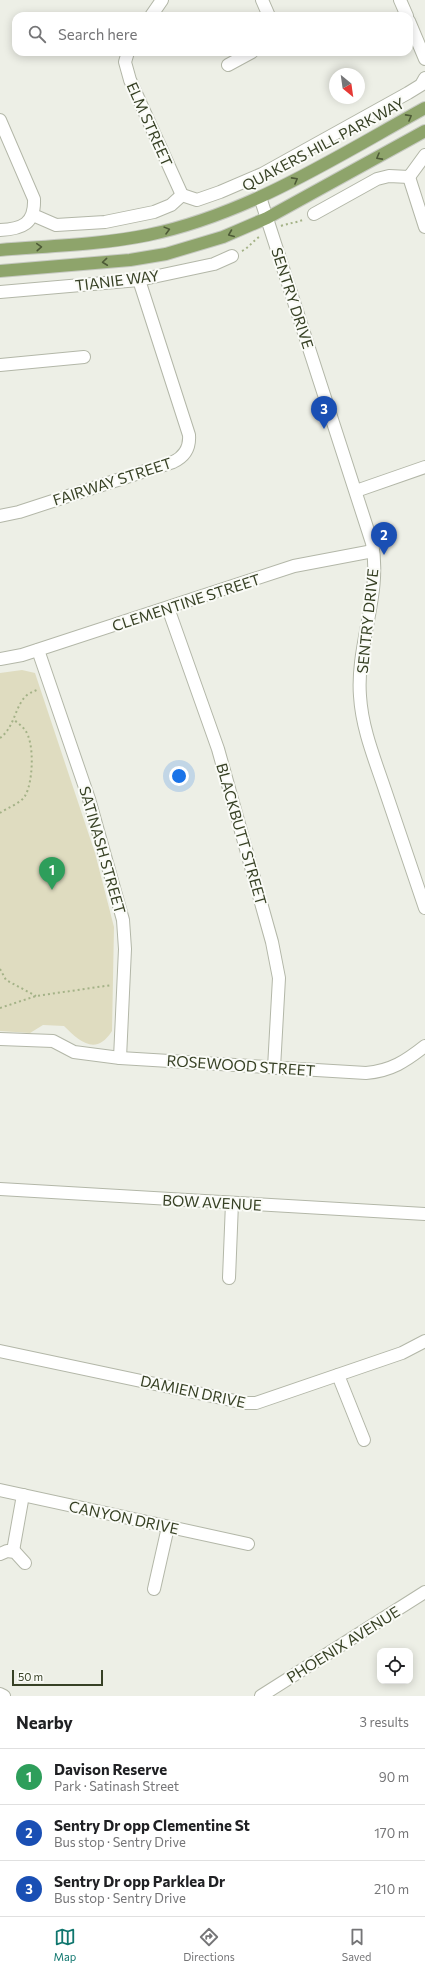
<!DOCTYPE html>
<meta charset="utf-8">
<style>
body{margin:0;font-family:Commissioner,sans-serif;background:#f6f6f6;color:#202124}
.controls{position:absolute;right:12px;bottom:12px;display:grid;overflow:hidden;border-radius:8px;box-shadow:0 2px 10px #0003}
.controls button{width:36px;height:36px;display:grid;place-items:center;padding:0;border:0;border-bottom:1px solid #e0e0e0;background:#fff;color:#202124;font:20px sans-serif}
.compass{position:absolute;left:329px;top:68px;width:36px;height:36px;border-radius:50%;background:#fff;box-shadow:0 2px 10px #0003;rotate:151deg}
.scale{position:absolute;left:12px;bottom:10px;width:91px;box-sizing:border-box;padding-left:4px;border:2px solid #374125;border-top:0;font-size:11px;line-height:14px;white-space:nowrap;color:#374125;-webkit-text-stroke:3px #fafbf7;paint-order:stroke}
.you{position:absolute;left:179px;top:776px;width:14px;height:14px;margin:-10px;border:3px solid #fff;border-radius:50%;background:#1a73e8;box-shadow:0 0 0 6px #1a73e833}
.badge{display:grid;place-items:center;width:26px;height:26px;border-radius:50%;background:#0f766e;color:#fff;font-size:13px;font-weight:700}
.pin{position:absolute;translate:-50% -33px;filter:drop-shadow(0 1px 2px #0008)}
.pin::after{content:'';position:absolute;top:21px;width:14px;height:12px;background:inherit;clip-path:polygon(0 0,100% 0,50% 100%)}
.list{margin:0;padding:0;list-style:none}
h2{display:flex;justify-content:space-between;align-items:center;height:52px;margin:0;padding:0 16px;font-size:17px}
h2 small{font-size:13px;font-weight:400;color:#757577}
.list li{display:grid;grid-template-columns:26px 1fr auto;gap:12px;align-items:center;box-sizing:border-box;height:56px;padding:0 16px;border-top:1px solid #e0e0e0}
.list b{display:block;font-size:15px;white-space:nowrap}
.list p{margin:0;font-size:13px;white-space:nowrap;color:#757577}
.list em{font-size:13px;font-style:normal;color:#757577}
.icon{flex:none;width:22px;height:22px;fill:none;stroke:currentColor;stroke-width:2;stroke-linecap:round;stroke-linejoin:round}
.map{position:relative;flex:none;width:425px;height:1696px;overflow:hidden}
.search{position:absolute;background:#fff;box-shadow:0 2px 10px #0003;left:12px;right:12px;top:12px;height:44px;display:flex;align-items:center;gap:10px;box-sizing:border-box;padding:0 14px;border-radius:12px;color:#757577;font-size:15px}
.sheet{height:220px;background:#fff}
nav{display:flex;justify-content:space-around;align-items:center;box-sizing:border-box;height:56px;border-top:1px solid #e0e0e0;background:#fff;font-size:11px;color:#757577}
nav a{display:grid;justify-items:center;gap:2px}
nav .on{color:#0f766e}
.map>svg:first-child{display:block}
</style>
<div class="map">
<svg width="425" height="1696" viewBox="0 0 425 1696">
<rect width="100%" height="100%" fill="#edefe6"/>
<path fill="#dfdcc0" d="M 22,670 L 35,673 L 95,853 L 114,927 L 112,1031 C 96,1056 80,1042 64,1026 L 43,1025 L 30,1033 L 0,1031 L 0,673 Z"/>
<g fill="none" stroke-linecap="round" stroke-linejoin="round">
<g stroke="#b3b7a8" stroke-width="14">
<g id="minor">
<polyline points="262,0 269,16"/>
<polyline points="400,0 407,16"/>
<polyline points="151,16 162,0"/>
<polyline points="409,21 425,59"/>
<polyline points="128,52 125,62 130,80 182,195"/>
<polyline points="228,65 252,52"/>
<path d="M 0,120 L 34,199 C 35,224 22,229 0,230"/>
<polyline points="409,177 425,227"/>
<polyline points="182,195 197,200 220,192 262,174 408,93 421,85 425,78"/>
<path d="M 260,197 L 372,543 C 382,594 356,645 360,696 C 362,729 375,760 385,790 C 398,829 412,869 425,908"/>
<polyline points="314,214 377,179 389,176 409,177 425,155"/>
<polyline points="33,215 56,225 105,222 154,212 171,205 182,195"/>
<polyline points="0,292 139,280 214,264 232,256"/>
<polyline points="0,365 84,357"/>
<polyline points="356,491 425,467"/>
<path d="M 0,516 L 19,512 L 173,462 C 184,457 190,448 189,435 L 139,280"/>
<polyline points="168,608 218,749 272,942 279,978 274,1068"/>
<polyline points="38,650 89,799 123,920 125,949 120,1058"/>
<polyline points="0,659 22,655 294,566 373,551"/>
<path d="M 0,1039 L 53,1041 L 74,1052 L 120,1058 L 366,1073 C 391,1071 406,1061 425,1046"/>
<polyline points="0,1189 425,1214"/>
<polyline points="229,1278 232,1203"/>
<polyline points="0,1351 245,1403 256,1403 402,1353 425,1341"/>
<polyline points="338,1375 364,1440"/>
<polyline points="0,1490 248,1544"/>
<polyline points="13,1551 23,1495"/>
<polyline points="0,1554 7,1551 15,1552 25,1563"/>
<polyline points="154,1589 168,1527"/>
<polyline points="0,1694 4,1696"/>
<polyline points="261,1696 425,1592"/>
</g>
</g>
<g stroke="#c7cac2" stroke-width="14">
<g id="major">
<path d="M 0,250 C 49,246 99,245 148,235 C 249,214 336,157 425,108"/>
<polyline points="0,271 130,260 166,254 223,237 267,218 425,131"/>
</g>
</g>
<g stroke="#a4b287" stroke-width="2" stroke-dasharray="2 3" stroke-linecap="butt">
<path d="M 281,226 C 289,223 296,223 305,219"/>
<path d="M 242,251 C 250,247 253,240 261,236"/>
<path d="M 0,738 C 15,727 15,705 27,695 C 31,692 35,691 39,689"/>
<path d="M 0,813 C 7,808 21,803 25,796 C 33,783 35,743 25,730 C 22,726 18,723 14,720"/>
<polyline points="0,969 6,980 36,996"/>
<polyline points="0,1008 36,996 112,985"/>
</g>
<use href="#minor" stroke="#fff" stroke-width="12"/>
<use href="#major" stroke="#8ea46b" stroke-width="12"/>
</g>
<defs><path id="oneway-chevron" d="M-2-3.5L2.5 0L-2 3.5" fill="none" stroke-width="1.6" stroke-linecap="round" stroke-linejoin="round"/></defs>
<g stroke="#4d5a36">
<use href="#oneway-chevron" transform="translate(409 117) rotate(-29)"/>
<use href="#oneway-chevron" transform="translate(379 157) rotate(151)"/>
<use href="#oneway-chevron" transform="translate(295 180) rotate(-29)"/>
<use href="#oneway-chevron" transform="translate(167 230) rotate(-15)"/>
<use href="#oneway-chevron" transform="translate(231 234) rotate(158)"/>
<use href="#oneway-chevron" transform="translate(39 247) rotate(-4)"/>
<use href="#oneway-chevron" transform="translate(105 262) rotate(174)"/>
</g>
<g text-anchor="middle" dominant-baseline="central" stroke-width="4" stroke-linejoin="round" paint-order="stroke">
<g font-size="15" fill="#374125" stroke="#fafbf7">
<text transform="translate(150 124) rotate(66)">ELM STREET</text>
<text transform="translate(323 144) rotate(-28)">QUAKERS HILL PARKWAY</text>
<text transform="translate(117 280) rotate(-7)">TIANIE WAY</text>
<text transform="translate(293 298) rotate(72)">SENTRY DRIVE</text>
<text transform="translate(112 481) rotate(-18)">FAIRWAY STREET</text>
<text transform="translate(186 602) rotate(-18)">CLEMENTINE STREET</text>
<text transform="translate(367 621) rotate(-84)">SENTRY DRIVE</text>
<text transform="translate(242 834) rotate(74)">BLACKBUTT STREET</text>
<text transform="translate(103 850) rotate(74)">SATINASH STREET</text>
<text transform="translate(241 1065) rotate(4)">ROSEWOOD STREET</text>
<text transform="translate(212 1202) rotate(3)">BOW AVENUE</text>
<text transform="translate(193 1391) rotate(12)">DAMIEN DRIVE</text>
<text transform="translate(124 1517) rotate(12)">CANYON DRIVE</text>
<text transform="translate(343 1644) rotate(-32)">PHOENIX AVENUE</text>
</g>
</g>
</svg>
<div class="controls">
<button><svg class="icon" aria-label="locate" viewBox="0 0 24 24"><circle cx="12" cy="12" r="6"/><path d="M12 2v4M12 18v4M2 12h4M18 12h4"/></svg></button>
</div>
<svg class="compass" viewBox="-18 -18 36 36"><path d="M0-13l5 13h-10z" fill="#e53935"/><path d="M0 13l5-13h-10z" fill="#757577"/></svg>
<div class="scale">50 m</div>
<div class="you"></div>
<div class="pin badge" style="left:52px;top:890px;background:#2e9e5b">1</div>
<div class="pin badge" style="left:384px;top:555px;background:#1a4fb4">2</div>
<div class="pin badge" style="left:324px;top:429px;background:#1a4fb4">3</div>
<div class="search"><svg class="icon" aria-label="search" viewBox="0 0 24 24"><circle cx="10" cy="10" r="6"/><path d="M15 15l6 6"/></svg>Search here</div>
</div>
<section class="sheet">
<h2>Nearby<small>3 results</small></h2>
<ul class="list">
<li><span class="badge" style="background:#2e9e5b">1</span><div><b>Davison Reserve</b><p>Park · Satinash Street</p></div><em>90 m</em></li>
<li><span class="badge" style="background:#1a4fb4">2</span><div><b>Sentry Dr opp Clementine St</b><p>Bus stop · Sentry Drive</p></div><em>170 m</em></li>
<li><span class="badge" style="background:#1a4fb4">3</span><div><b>Sentry Dr opp Parklea Dr</b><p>Bus stop · Sentry Drive</p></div><em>210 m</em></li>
</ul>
</section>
<nav>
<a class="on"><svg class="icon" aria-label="map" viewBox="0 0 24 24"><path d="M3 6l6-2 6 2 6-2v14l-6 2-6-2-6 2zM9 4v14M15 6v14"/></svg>Map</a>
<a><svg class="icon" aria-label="directions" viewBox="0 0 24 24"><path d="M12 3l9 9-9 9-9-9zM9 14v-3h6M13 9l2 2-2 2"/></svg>Directions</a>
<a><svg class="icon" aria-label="saved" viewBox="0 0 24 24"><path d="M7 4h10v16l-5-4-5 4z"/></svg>Saved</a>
</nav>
